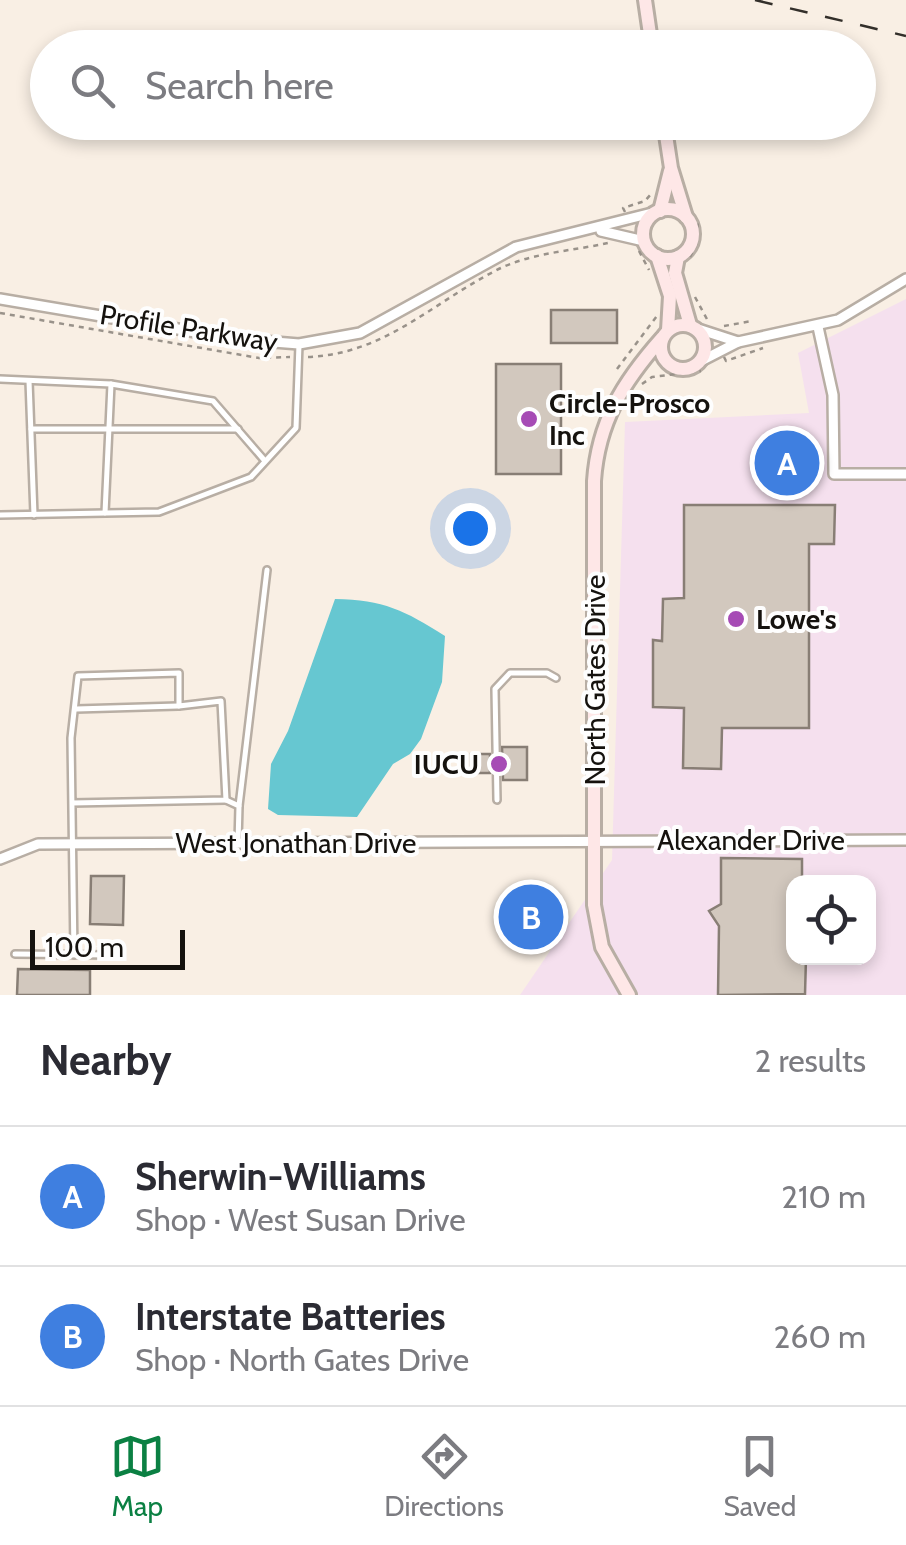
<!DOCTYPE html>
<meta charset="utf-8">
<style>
body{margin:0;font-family:Cabin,sans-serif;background:#f7f7f7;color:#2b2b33}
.controls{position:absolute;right:30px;bottom:30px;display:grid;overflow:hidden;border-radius:20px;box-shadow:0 5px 15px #0003}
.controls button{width:90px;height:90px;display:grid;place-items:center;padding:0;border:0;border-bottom:2px solid #e1e1e2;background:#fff;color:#2b2b33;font:50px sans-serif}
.scale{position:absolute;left:30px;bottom:25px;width:155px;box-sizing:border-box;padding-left:10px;border:5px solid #15120e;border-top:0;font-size:28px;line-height:35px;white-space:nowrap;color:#15120e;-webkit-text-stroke:8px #fefefe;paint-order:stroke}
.you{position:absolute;left:470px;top:528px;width:35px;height:35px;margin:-25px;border:8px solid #fff;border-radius:50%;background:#1a73e8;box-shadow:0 0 0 15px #1a73e833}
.badge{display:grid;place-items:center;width:65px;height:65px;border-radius:50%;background:#0b8043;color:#fff;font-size:32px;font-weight:700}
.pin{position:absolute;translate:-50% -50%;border:5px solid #fff;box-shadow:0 2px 10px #0006}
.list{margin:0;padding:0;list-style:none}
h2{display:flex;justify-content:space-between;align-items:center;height:130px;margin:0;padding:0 40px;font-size:42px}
h2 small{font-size:32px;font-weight:400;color:#7c7c81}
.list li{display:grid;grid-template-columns:65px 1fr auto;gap:30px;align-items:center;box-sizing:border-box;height:140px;padding:0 40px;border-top:2px solid #e1e1e2}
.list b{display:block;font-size:38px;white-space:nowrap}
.list p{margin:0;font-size:32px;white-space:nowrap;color:#7c7c81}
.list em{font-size:32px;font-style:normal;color:#7c7c81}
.icon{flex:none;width:55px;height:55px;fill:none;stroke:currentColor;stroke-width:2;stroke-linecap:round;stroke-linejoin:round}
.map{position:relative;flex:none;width:906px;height:995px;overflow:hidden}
.search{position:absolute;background:#fff;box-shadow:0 5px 15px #0003;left:30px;right:30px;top:30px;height:110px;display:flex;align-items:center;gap:25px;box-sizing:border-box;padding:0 35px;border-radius:55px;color:#7c7c81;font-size:38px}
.sheet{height:410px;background:#fff}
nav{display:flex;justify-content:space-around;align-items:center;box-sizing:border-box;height:140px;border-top:2px solid #e1e1e2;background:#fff;font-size:28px;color:#7c7c81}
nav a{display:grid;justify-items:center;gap:5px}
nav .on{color:#0b8043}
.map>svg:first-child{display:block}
</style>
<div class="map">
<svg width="906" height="995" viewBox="0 0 906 995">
<rect width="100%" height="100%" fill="#f9efe4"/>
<path fill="#f5e0ee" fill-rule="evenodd" d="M 906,299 L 906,995 L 520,995 L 612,860 L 625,422 L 809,413 L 798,353 ZM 794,882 L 868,882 L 868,958 L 794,958 Z"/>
<path fill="#66c7d1" d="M 335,599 C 384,600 404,610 445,636 L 442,682 L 421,739 L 410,754 L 393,764 L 357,817 L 278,815 L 268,809 L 271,764 L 288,731 Z"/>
<g fill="#d2c8be" stroke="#887e75" stroke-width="2.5">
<rect x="551" y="310" width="66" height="33"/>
<rect x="496" y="364" width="65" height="110"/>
<rect x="767" y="452" width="39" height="23"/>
<polygon points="684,505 835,505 834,544 809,544 809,728 722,728 721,769 683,768 684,708 653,707 653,640 662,641 663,599 684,598"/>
<polygon points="502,747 527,747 527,780 503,780"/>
<rect x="471" y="754" width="19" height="19"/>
<polygon points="721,858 802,859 802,882 794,882 794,958 806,958 805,994 718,995 719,926 709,911 721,904"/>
<polygon points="91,876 124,876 123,925 90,924"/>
<polygon points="516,892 547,893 546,942 516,942"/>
<polygon points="18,969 90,970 90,995 17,995"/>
</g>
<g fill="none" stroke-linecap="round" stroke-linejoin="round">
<g stroke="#b8aea4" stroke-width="10">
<g id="lane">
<polyline points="0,379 111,384 213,401 265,461"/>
<polyline points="29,381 34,515"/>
<polyline points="31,429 238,429"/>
<polyline points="105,513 111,384"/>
<polyline points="0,515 159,512 251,477 296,428 299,344"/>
<polyline points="76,709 178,706"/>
<polyline points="226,800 239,806 238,843"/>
<polyline points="497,800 495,689 510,673 547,673 556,678"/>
<polyline points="72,803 226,800 221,701 179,706 179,673 78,676 71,738 74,955"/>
<polyline points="239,806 267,570"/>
<polyline points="15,954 112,955"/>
</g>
</g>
<g stroke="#b8aea4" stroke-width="14">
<g id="street">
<polyline points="601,231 644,241"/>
<polyline points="0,299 237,339 299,344 360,333 516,247 656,212"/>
<polyline points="818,327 833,395 834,474 906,474"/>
<polyline points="695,328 738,342"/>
<polyline points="701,361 738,342 838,320 906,279"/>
<polyline points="0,859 38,844 906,840"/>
</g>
</g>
<g stroke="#b8aea4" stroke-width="18">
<g id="secondary">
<polyline points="645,0 652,48"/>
<polyline points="664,122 671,168 686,217"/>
<circle cx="668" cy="234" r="25"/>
<polyline points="660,211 670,171"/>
<polyline points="657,256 670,296 668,330"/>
<polyline points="678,257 675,273 690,325"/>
<circle cx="683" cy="347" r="22"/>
<path d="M 629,995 L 602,947 L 594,905 L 594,481 C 598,422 623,382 662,338"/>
</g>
</g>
<g stroke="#99928a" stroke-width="2.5" stroke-dasharray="5 5" stroke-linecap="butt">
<polyline points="625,212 623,208 645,201 651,194"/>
<polyline points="639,251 649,270"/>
<polyline points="690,257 696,245 698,222"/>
<polyline points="695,297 708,321"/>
<polyline points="0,313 259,358 290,357"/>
<polyline points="724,326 752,321"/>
<path d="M 308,357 C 384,354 431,304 495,271 C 528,253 572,251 608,243"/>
<polyline points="724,357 726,361 763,348"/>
<polyline points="617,369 657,316"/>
<polyline points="642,384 652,377 701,371"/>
</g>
<use href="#lane" stroke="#fff" stroke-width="5"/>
<use href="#street" stroke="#fff" stroke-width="9"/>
<use href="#secondary" stroke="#fee7e7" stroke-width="12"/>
<polyline stroke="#332f2a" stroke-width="2.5" stroke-dasharray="18 18" stroke-linecap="butt" points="755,0 906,36"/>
</g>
<g fill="#a64bb5" stroke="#fefefe" stroke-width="4">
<circle cx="529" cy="419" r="10"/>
<circle cx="736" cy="619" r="10"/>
<circle cx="499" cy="764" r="10"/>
</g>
<g text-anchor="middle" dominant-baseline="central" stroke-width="8" stroke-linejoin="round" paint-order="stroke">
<g font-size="28" fill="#15120e" stroke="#fefefe">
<text transform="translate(189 328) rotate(9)">Profile Parkway</text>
<text transform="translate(595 680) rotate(-90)">North Gates Drive</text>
<text x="751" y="840">Alexander Drive</text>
<text x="296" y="843">West Jonathan Drive</text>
</g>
<g font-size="28" font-weight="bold" fill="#15120e" stroke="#fefefe" text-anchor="start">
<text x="549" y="403">Circle-Prosco<tspan x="549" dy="32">Inc</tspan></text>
<text x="756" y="619">Lowe's</text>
<text x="479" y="764" text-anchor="end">IUCU</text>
</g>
</g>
</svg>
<div class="controls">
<button><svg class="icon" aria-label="locate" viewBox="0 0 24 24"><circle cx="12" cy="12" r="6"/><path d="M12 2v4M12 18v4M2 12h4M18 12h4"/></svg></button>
</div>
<div class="scale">100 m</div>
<div class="you"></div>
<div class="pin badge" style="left:787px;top:463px;background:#3f7fe0">A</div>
<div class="pin badge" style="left:531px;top:917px;background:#3f7fe0">B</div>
<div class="search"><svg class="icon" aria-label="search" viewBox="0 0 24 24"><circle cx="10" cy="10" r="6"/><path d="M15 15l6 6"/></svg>Search here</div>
</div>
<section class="sheet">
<h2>Nearby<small>2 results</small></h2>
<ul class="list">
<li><span class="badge" style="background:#3f7fe0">A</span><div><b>Sherwin-Williams</b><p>Shop · West Susan Drive</p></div><em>210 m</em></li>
<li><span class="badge" style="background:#3f7fe0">B</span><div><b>Interstate Batteries</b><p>Shop · North Gates Drive</p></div><em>260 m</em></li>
</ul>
</section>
<nav>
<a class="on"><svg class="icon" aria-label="map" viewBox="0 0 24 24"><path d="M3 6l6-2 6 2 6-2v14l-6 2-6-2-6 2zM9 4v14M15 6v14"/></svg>Map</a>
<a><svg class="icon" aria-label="directions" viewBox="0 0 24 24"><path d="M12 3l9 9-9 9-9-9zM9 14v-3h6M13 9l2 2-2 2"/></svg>Directions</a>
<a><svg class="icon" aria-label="saved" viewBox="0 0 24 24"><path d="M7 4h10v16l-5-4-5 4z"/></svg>Saved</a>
</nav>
